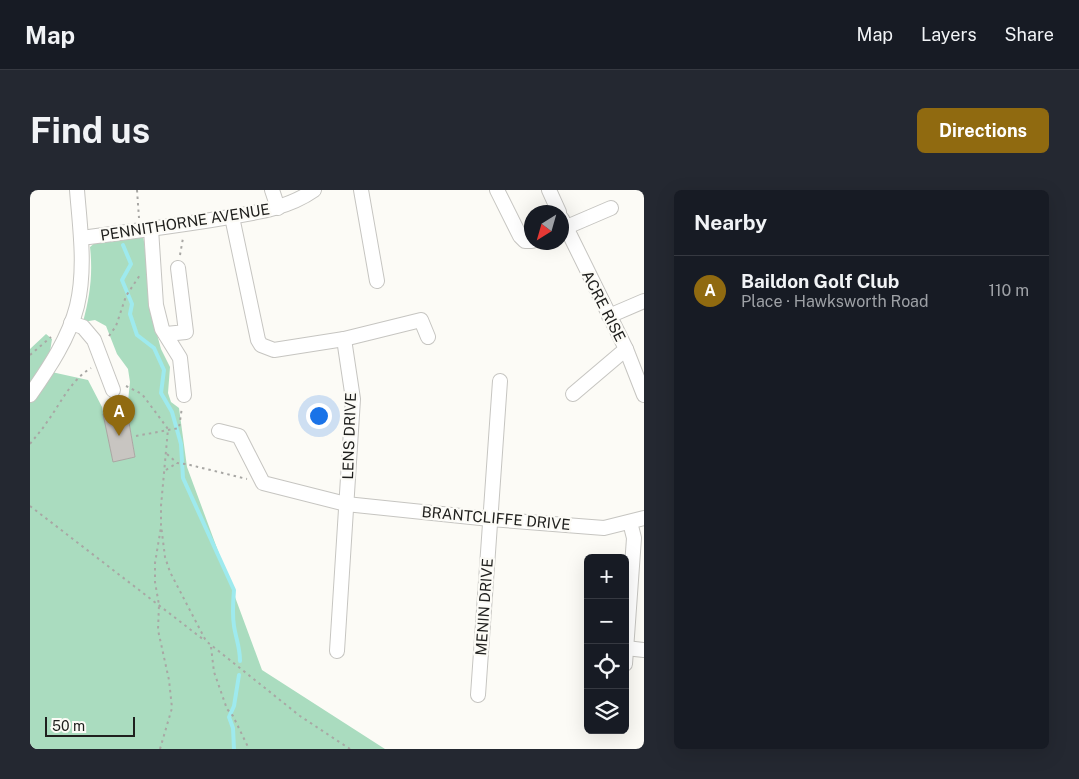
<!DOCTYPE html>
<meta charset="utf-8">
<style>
body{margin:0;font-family:"Public Sans",sans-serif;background:#242831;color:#f1f3f6}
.controls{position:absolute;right:15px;bottom:15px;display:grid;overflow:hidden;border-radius:8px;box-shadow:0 5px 20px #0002}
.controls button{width:45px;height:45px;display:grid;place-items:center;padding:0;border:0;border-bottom:1px solid #363941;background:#171b24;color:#f1f3f6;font:25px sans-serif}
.compass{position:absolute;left:494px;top:15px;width:45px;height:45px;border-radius:50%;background:#171b24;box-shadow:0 5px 20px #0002;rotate:217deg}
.scale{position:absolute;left:15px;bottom:12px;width:90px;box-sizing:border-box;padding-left:5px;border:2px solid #20201e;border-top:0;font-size:14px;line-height:18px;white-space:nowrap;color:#20201e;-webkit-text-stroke:4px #fcfbf6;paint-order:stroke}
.you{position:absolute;left:288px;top:225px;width:18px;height:18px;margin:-12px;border:4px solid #fff;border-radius:50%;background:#1a73e8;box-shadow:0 0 0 8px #1a73e833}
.badge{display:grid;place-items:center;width:32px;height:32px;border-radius:50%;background:#906a10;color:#fff;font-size:16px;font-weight:700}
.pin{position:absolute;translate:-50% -41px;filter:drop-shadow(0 1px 2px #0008)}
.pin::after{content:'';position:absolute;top:26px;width:18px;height:15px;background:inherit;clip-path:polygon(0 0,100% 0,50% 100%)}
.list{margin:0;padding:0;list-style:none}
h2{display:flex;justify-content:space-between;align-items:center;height:65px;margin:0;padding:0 20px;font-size:21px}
h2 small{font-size:16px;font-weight:400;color:#9ea1a6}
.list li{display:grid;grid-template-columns:32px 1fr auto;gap:15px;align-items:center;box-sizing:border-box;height:70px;padding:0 20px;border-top:1px solid #363941}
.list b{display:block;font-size:19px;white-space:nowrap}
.list p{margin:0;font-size:16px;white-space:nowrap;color:#9ea1a6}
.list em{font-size:16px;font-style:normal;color:#9ea1a6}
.icon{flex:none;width:28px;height:28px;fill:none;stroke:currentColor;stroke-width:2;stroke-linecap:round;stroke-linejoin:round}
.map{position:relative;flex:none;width:614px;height:559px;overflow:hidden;border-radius:8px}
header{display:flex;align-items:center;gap:30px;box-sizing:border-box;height:70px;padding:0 25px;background:#171b24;border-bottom:1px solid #363941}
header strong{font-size:24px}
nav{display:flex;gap:28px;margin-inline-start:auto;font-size:18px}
.intro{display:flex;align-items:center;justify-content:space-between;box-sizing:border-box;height:120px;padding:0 30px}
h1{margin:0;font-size:35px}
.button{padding:12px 22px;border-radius:8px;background:#906a10;color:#fff;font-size:18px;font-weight:700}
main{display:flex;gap:30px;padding:0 30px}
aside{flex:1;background:#171b24;border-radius:8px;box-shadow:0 5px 20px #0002}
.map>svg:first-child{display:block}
</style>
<header>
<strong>Map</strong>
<nav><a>Map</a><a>Layers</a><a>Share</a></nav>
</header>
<div class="intro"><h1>Find us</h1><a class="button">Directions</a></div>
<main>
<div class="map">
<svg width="614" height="559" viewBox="0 0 614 559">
<rect width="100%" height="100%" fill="#fcfbf6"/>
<path fill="#aadcbf" d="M 113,44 L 125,137 L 131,159 L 140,177 L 138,203 L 141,212 L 149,218 L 157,277 L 232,480 L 355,559 L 0,559 L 0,159 L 16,144 L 22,149 L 17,181 L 58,190 L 72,217 L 83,271 L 105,267 L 97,221 L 100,192 L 98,179 L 87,164 L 76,136 L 65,130 L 53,132 C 60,106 63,84 60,57 L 67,51 Z"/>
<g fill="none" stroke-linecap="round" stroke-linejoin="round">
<g stroke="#9eeaee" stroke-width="4">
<path d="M 93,55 L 101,74 L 92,90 L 102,114 L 100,124 L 107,145 L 124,158 L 134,180 L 131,203 L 142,222 L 151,254 L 153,288 L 204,400 C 203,412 202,424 204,436 C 206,449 210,457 210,471"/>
<polyline points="204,559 203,538 199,527 204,516 209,485"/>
</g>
</g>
<polygon fill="#c8c5c1" stroke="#aaa7a3" points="97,221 105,267 83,272 73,224"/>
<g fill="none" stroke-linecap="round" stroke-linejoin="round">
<g stroke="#c6c5c1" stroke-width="16">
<g id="minor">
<polyline points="242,0 248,18"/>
<polyline points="331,0 347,91"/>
<polyline points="467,0 490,46 495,51 502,51"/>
<polyline points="519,0 529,22"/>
<polyline points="202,27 228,150 231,155 244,160 314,149 391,130 398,147"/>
<polyline points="532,29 596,159 614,205"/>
<polyline points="121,39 126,115 132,139 150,168 154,205"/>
<polyline points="532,39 581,18"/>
<path d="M 51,48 C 98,42 146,36 193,28 C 224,23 257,19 284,0"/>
<polyline points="579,126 614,111"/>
<polyline points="41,133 53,137 64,150 83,200"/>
<polyline points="136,144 156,142 148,78"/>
<polyline points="543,204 596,159"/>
<path d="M 0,205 C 19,178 39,148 47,116 C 56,78 50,38 47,0"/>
<polyline points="189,241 209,246 233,293 316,314 460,329 574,338 614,328"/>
<polyline points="596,458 614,460"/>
<polyline points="307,461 323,209 314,149"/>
<polyline points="595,474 604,348 600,332"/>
<polyline points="448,505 470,191"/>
</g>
</g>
<g stroke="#a8a7a4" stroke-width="2" stroke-dasharray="2.5 4" stroke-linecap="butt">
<polyline points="107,0 109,28"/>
<polyline points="150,65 153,48"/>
<polyline points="79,146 86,136 96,106 110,85"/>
<polyline points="0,165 21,147"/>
<polyline points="96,196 112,204 138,239 131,316 131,335 135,367 140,382 176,451 270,526 320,559"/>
<polyline points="106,246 149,238 152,217"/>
<path d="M 0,254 C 6,246 12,240 17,232 C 31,213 40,191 61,178"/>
<polyline points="137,264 147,273 156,274 217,289"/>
<polyline points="136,280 147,273"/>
<polyline points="0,316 174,450"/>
<polyline points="181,457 184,482 197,519 203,526 219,559"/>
<polyline points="130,559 142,518 139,490 128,440 129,415 125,392 125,373 131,337"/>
</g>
<use href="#minor" stroke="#fff" stroke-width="14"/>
</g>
<g text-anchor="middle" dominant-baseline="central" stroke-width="4.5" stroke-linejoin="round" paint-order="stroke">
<g font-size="15" fill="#20201e" stroke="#fcfbf6">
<text transform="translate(155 32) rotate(-9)">PENNITHORNE AVENUE</text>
<text transform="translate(574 116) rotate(63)">ACRE RISE</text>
<text transform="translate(319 246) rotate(-88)">LENS DRIVE</text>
<text transform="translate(466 328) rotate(5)">BRANTCLIFFE DRIVE</text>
<text transform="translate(454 417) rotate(-86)">MENIN DRIVE</text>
</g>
</g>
</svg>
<div class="controls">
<button>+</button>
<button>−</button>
<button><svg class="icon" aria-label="locate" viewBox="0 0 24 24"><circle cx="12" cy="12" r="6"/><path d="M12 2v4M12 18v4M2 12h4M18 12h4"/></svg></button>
<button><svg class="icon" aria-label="layers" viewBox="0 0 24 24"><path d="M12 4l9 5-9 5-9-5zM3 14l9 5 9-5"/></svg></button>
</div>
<svg class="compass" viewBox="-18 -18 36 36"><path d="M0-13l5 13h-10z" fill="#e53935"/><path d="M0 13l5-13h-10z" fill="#9ea1a6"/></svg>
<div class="scale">50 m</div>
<div class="you"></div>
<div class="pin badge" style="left:89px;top:246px">A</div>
</div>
<aside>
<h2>Nearby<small></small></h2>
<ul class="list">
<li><span class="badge">A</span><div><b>Baildon Golf Club</b><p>Place · Hawksworth Road</p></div><em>110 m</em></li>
</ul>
</aside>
</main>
